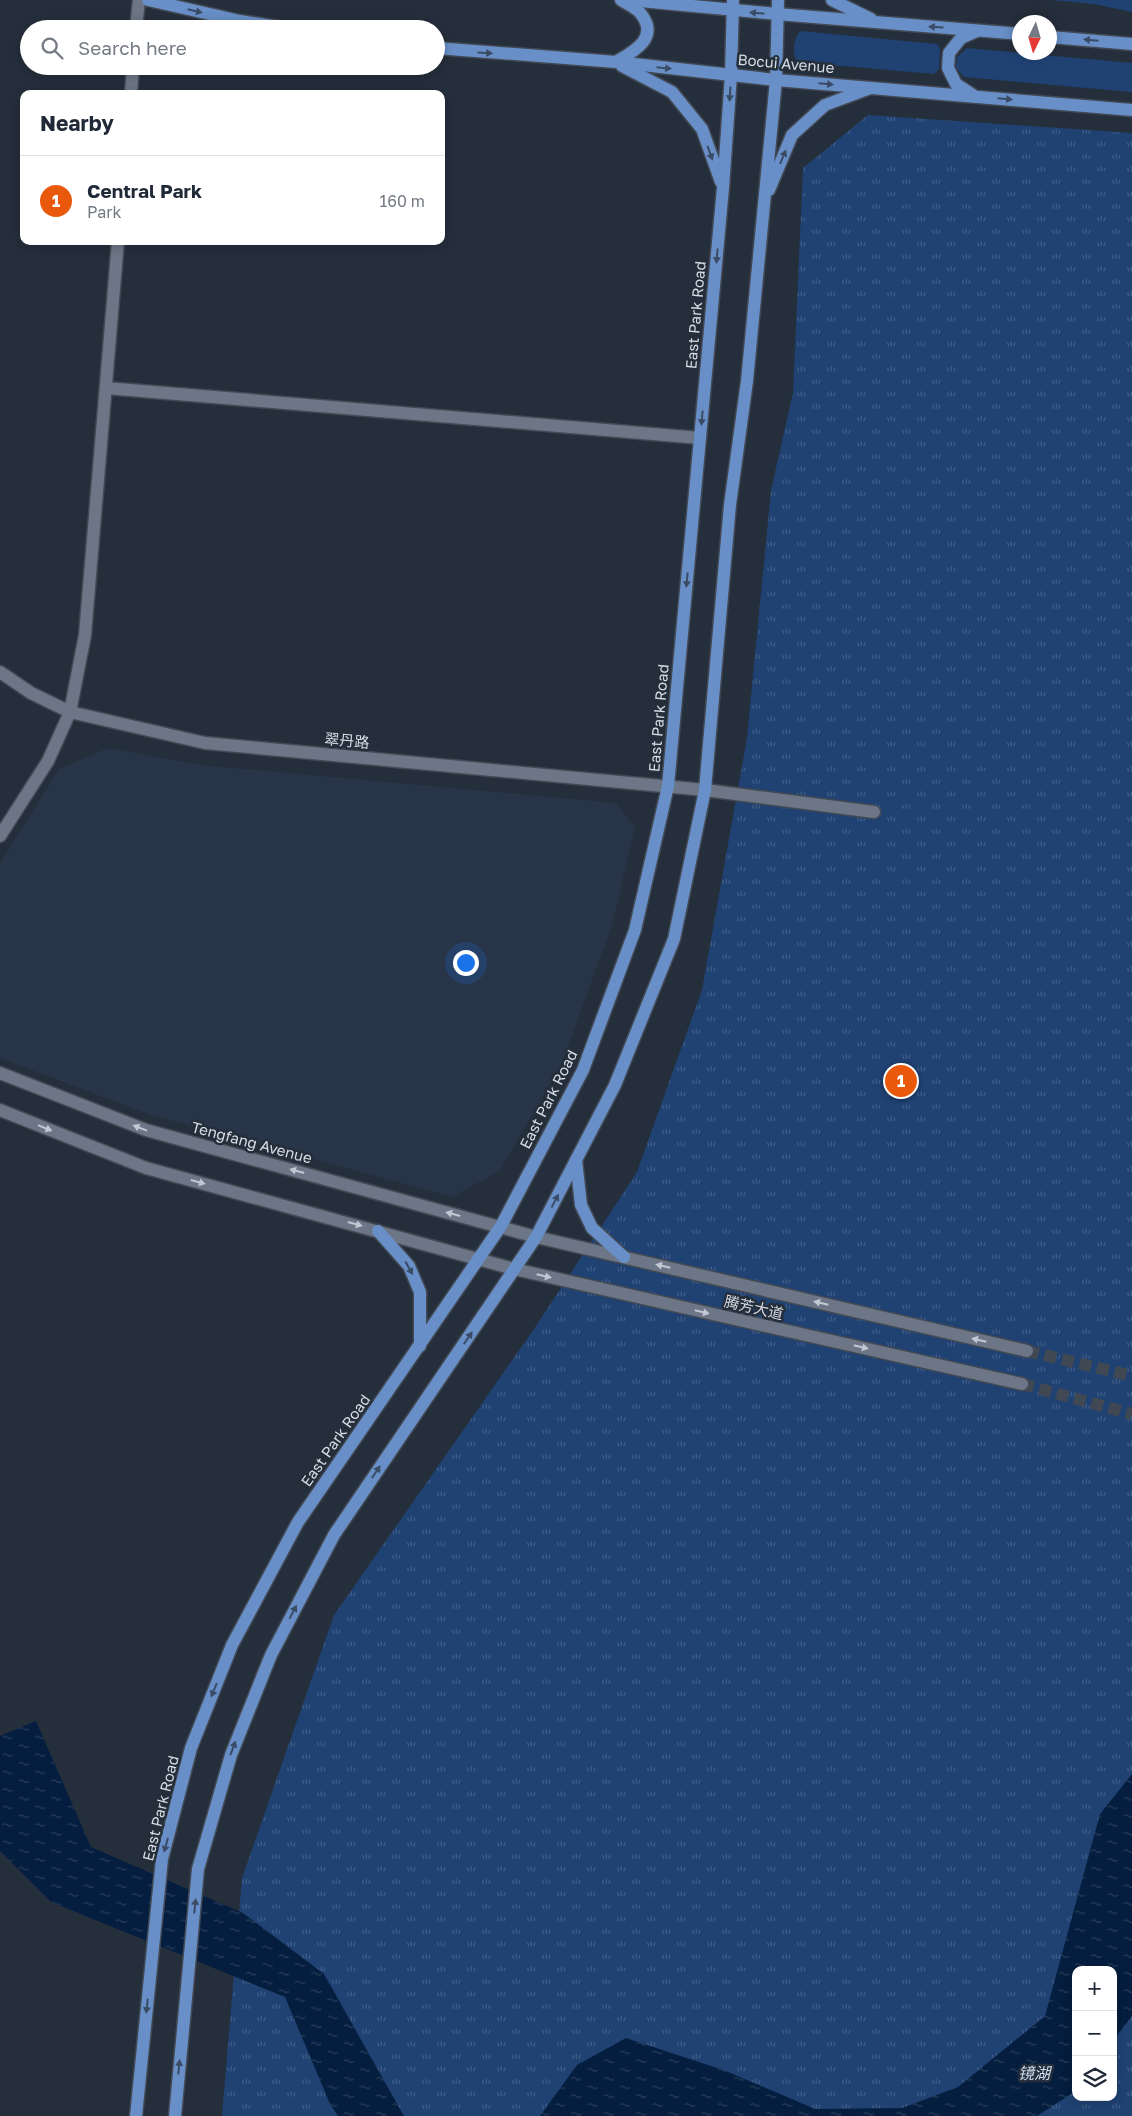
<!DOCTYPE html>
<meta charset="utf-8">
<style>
body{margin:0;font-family:"Golos Text","Noto Sans SC",sans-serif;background:#f6f6f7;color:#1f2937}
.controls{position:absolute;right:15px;bottom:15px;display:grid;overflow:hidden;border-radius:10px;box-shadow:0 2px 12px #0003}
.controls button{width:45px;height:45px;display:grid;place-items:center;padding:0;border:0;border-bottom:1px solid #e0e1e3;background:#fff;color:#1f2937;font:25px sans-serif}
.compass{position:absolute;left:1012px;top:15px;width:45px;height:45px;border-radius:50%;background:#fff;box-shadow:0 2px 12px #0003;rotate:185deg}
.you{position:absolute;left:465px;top:962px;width:18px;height:18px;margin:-12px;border:4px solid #fff;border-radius:50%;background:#1a73e8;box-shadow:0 0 0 8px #1a73e833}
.badge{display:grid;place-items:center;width:32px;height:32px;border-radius:50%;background:#ea580c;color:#fff;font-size:16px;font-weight:700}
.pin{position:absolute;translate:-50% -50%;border:2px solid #fff;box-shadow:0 1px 5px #0006}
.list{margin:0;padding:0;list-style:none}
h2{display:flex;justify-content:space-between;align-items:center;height:65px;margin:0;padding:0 20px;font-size:21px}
h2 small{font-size:16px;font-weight:400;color:#747a83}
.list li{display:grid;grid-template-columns:32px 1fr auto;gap:15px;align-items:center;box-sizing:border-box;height:90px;padding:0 20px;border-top:1px solid #e0e1e3}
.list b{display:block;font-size:19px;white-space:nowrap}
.list p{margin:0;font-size:16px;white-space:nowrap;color:#747a83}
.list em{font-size:16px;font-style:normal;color:#747a83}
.icon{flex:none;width:28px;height:28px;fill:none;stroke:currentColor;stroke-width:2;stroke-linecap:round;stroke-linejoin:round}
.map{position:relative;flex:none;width:1132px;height:2116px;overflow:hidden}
.search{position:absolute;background:#fff;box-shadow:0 2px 12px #0003;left:20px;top:20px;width:425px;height:55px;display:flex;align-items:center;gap:12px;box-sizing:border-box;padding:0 18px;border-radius:28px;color:#747a83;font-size:19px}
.panel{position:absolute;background:#fff;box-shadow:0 2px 12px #0003;left:20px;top:90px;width:425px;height:155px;border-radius:10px}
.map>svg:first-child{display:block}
</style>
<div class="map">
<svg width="1132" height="2116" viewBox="0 0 1132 2116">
<defs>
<pattern id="park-tufts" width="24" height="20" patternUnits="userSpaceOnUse" patternTransform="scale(1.25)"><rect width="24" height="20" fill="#1f4273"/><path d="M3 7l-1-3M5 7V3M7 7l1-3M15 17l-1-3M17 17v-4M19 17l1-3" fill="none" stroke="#3f5d87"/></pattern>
<pattern id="water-ripples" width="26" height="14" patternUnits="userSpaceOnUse" patternTransform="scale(1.25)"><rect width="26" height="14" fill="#051e3f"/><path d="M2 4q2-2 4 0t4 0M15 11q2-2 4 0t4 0" fill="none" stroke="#293e5b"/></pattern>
</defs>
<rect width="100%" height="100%" fill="#252e3b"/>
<polygon fill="#283548" points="108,748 201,765 616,803 635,827 612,926 561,1065 500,1171 452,1197 151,1115 0,1058 0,863 59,769"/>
<g fill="#1f4273">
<polygon points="1051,0 1132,0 1132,12 1094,4"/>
<path d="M 800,31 L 937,44 L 940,48 L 939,69 L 934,74 L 797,62 C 792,53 793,39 800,31 Z"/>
<polygon points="967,48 1132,63 1132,92 964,77 956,68 957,57"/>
</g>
<path fill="url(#park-tufts)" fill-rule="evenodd" d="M 868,115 L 1132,133 L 1132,2116 L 222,2116 L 242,1878 L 334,1615 L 534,1329 L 637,1172 L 702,990 L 747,738 L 771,490 L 793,393 L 803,168 ZM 1076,1970 L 1113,1970 L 1113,2097 L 1076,2097 Z"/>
<g fill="url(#water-ripples)">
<polygon points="36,1721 91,1847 243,1913 324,1974 404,2116 338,2116 330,2104 285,1997 51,1902 0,1851 0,1736"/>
<polygon points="1132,1774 1132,2016 1113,2041 1113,1970 1076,1970 1076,2091 1037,2116 540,2116 577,2065 626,2038 726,2071 815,2109 902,2108 958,2087 1045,2016 1100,1814"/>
</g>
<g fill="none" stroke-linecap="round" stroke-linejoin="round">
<g stroke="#404854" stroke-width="12" stroke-dasharray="12 6" stroke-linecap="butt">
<polyline points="1027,1351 1132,1376"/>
<polyline points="1022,1384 1132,1414"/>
</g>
<g stroke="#424954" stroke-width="15">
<g id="minor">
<polyline points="106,388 700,438"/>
<polyline points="705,790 874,812"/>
</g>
</g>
<g stroke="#424954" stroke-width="15">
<g id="tertiary">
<polyline points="136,29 139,0"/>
<polyline points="131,94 133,66"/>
<polyline points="0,672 31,693 70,712 205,743 705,790"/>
<polyline points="0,836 48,761 70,712 85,635 118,241"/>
</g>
</g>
<g stroke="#424954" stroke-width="15">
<g id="secondary">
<polyline points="0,1073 146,1130 536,1237 1027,1351"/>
<polyline points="0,1110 146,1168 514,1269 1022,1384"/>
</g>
</g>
<g stroke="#424954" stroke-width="15">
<g id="primary">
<polyline points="148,0 240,21 292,29"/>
<polyline points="630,0 777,14 1020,34"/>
<polyline points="832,0 871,19"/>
<polyline points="1050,37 1132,44"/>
<polyline points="436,48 616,62 776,80 1132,110"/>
<path d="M 616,62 C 633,52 660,38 641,14 C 637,8 627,4 621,0"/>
<polyline points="622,66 672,92 702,129 721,182"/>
<polyline points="973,95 956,84 948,68 949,53 961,38 977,31"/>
<polyline points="769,190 792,135 825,105 868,89"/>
<polyline points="576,1160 581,1205 592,1228 624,1257"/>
<polyline points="378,1231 409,1266 420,1292 420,1346"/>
<polyline points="136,2116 162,1859 191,1748 232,1645 298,1522 501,1226 583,1070 635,930 668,786 723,188 731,75 733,0"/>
<polyline points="175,2116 198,1869 231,1755 271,1655 334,1535 536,1237 615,1085 674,939 705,790 730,505 747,381 776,80 778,0"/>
</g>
</g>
<use href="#minor" stroke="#6c7686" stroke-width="12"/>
<use href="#tertiary" stroke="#6c7686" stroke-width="12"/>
<use href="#secondary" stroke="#6c7686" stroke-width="12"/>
<use href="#primary" stroke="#688fc7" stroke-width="12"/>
</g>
<defs><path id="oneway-solid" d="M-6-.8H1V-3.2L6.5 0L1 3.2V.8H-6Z" transform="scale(1.25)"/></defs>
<g fill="#394b65">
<use href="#oneway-solid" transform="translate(195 11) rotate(13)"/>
<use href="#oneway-solid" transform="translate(757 13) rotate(-175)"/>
<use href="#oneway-solid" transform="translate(936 27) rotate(-176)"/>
<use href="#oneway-solid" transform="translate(1091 40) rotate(-175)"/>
<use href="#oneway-solid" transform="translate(485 53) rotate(4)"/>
<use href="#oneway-solid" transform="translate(664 68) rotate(6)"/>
<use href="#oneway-solid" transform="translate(826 84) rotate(5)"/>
<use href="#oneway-solid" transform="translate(730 94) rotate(94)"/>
<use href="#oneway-solid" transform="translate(1005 99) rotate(5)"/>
<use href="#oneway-solid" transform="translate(710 153) rotate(70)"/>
<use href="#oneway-solid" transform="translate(783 157) rotate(-67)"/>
<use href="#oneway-solid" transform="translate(717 256) rotate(95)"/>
<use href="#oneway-solid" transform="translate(702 418) rotate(95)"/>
<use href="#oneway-solid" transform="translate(687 580) rotate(95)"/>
<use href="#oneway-solid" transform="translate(555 1201) rotate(-62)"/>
<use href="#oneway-solid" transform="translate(409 1268) rotate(61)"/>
<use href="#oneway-solid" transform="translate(468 1338) rotate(-56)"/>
<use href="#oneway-solid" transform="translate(376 1472) rotate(-56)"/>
<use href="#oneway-solid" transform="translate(293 1612) rotate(-62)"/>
<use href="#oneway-solid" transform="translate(214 1690) rotate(112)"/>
<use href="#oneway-solid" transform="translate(233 1748) rotate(-69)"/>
<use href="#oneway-solid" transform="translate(166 1845) rotate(105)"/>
<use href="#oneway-solid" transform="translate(195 1906) rotate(-84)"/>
<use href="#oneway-solid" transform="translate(147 2006) rotate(96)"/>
<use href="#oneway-solid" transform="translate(179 2067) rotate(-84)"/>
</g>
<g fill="#c1c8d1">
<use href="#oneway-solid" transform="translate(45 1128) rotate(22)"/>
<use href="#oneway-solid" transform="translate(140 1128) rotate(-159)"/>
<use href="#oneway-solid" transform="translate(297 1171) rotate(-165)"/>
<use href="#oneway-solid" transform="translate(198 1182) rotate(15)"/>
<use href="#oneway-solid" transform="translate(453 1214) rotate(-165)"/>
<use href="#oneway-solid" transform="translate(355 1224) rotate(15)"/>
<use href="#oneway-solid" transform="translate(663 1266) rotate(-167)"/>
<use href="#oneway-solid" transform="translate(544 1276) rotate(13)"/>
<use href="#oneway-solid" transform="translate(821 1303) rotate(-167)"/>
<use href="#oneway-solid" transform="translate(702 1312) rotate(13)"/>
<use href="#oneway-solid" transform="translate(979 1340) rotate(-167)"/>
<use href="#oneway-solid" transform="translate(861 1347) rotate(13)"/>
</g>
<g text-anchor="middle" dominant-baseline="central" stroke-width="5" stroke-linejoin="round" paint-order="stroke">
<g font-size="15" fill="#d6dce4" stroke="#252e3b">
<text transform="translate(786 63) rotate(5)">Bocui Avenue</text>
<text transform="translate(695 315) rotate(-85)">East Park Road</text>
<text transform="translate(658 718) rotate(-85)">East Park Road</text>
<text transform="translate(347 740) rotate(5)">翠丹路</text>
<text transform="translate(548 1099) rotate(-63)">East Park Road</text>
<text transform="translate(252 1142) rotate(15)">Tengfang Avenue</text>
<text transform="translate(754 1307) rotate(13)">腾芳大道</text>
<text transform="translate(335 1440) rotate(-55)">East Park Road</text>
<text transform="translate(160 1808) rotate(-76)">East Park Road</text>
</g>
<g font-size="16" font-style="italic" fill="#d0ddf0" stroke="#252e3b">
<text x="1034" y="2073">镜湖</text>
</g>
</g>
</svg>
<div class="controls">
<button>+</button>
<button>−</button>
<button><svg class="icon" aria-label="layers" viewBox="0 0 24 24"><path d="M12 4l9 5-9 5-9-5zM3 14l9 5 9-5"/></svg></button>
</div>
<svg class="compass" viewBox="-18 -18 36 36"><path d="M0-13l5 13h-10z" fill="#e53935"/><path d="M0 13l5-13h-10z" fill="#747a83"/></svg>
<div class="you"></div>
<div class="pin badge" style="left:901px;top:1081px">1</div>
<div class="search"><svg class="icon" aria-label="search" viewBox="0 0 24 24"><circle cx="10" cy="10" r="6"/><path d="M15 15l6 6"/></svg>Search here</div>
<section class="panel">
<h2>Nearby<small></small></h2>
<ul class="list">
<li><span class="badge">1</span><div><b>Central Park</b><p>Park</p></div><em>160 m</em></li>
</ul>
</section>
</div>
